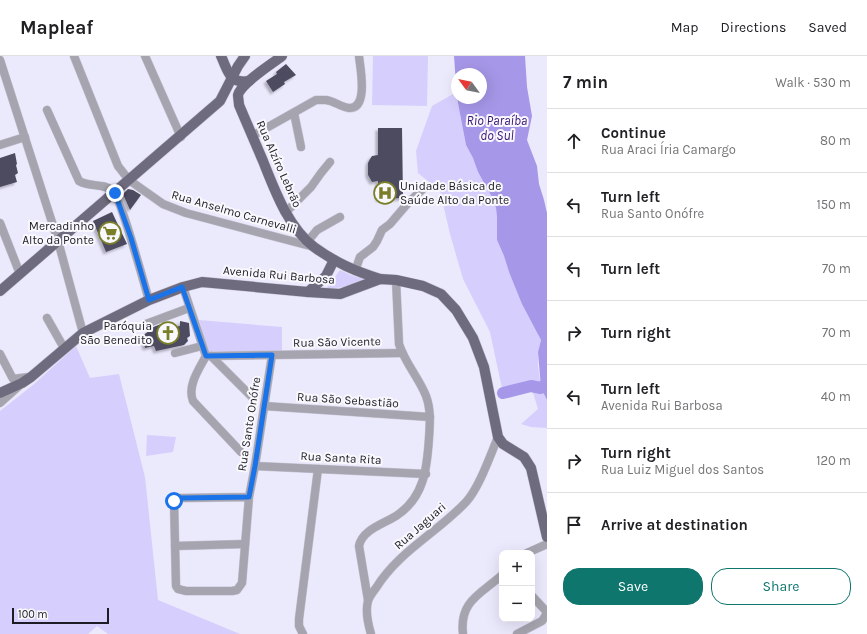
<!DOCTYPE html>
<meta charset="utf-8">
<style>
body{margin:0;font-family:Karla,sans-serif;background:#f6f6f6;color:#202124}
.controls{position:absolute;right:12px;bottom:12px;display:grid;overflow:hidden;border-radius:8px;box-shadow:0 4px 16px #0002}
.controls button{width:36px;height:36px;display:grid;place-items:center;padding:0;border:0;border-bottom:1px solid #e0e0e0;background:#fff;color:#202124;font:20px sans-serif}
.compass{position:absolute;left:451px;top:12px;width:36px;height:36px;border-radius:50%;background:#fff;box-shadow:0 4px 16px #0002;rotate:303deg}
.scale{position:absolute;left:12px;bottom:10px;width:97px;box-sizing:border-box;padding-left:4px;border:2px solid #1d1c24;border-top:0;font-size:11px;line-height:14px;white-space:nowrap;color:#1d1c24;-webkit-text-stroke:3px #f9f8fd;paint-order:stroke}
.stop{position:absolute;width:12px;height:12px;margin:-9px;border:3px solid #1a73e8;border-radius:50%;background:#fff}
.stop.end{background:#1a73e8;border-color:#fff;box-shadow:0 1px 4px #0008}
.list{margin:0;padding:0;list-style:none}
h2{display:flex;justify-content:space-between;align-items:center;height:52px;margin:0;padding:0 16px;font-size:17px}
h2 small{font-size:13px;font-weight:400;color:#757577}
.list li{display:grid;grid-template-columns:26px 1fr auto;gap:12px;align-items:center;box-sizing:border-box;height:64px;padding:0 16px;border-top:1px solid #e0e0e0}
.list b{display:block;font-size:15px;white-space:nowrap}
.list p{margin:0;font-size:13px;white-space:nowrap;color:#757577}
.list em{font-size:13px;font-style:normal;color:#757577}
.actions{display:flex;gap:8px;padding:12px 16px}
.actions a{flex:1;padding:9px 0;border:1px solid #0f766e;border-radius:16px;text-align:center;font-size:14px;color:#0f766e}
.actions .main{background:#0f766e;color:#fff}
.icon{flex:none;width:22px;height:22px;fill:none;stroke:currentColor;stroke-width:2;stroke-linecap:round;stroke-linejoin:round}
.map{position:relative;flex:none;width:547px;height:578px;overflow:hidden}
header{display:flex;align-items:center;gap:24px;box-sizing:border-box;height:56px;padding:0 20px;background:#fff;border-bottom:1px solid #e0e0e0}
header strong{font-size:19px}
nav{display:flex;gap:22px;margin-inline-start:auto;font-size:14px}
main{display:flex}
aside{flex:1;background:#fff}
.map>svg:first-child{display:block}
</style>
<header>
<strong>Mapleaf</strong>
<nav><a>Map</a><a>Directions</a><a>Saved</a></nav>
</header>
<main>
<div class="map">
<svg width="547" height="578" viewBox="0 0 547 578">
<defs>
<filter id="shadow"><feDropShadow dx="-2.5" dy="2.5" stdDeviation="1" flood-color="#0004"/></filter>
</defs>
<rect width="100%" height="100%" fill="#ebe9fc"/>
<g fill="#d6cffd">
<polygon points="373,0 428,0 427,50 372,49"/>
<polygon points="453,38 457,42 466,89 473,102 478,116 493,143 496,152 497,161 497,184 504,200 509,216 541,284 538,296 538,310 541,332 547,344 547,372 531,371 521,368 538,353 531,330 503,337 490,276 463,223 450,178 440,135 418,117 416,95 432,50"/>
<path d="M 340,214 L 353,220 L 365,223 C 355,231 340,232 327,232 Z"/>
<polygon points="199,264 282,271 282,296 208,295"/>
<polygon points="76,290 90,322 119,318 145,421 158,544 240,578 108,578 97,570 88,578 0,578 0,355 33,329"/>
<polygon points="147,379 176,381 173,396 146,400"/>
</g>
<path fill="#a797e9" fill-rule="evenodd" d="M 454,0 L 525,0 L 527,31 L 532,60 L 527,84 L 537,110 L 539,128 L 544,144 L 547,157 L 547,344 L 541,332 L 538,296 L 541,284 L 522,248 L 509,216 L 504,200 L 497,184 L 497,161 L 496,152 L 493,143 L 478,116 L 473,102 L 466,89 L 457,42 ZM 457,18 L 481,18 L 481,42 L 457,42 Z"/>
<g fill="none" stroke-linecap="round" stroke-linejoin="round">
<polyline stroke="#a797e9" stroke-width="12" points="503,337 531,330 541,332 547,327"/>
</g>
<g fill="#4e4b5f" filter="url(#shadow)">
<polygon points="286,8 296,19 284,26 285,28 273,36 266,25 277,18 276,16"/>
<polygon points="378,72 402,72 403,142 378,143 378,125 372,126 368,119 368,107 370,103 372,100 378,99"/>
<polygon points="15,97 17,108 16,109 18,117 15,119 17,126 0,131 0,102"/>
<polygon points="128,133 133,134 141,139 130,154 123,138"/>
<polygon points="112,156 127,188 106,196 93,165"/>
<polygon points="180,265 189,267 190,280 187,282 188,285 184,289 156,295 154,290 145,292 142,280 149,275 151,272 161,268 163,273 180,270"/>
</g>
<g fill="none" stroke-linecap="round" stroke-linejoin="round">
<g stroke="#c6c4d5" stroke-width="9">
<g id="minor">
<polyline points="74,0 118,110 129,124 163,148 186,157 314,191"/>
<polyline points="145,0 181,81"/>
<polyline points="0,4 58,185 83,277"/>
<path d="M 47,54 L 79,125 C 91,132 102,126 113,135 C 121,142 144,228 149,244"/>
<polyline points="294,57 301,91"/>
<path d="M 252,80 L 316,44 C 319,44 323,44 326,44 C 334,45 341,51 349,52 C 369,53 360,11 359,0"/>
<polyline points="0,89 25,81"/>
<polyline points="285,157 311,131 321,117 330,106"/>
<polyline points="0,167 20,218"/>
<polyline points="308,185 317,174 340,161"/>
<polyline points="355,215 360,201 373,191 377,185 382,174 390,168 408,147 425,131"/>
<polyline points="183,231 206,300 402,297"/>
<polyline points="47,262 64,292"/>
<polyline points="146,268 189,252"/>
<polyline points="175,297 202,290"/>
<polyline points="0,298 13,323 29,321"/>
<path d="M 206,300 C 199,313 187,330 193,345 L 241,396"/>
<polyline points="211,300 253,342"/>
<polyline points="0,347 19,330"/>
<polyline points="264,350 430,361"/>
<polyline points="255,410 426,418"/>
<polyline points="249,441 183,442 178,442 174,445 176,530 178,533 186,535 232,535 237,534 242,527 249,441 255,410 272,299"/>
<polyline points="175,490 245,488"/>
<polyline points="527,497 547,488"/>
<path d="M 368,544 L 359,490 C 362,474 383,468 396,460 C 424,442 427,413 429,382 C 430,368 431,353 426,340 C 419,322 405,307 399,288 L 396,224"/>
<polyline points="303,578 299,570 299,563 318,413"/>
<path d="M 371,578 C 368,568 365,556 368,545 C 369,541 373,536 376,532 C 398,496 438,476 466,446 C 479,432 490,400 498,381"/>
<path d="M 463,578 C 459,545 481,538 502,519"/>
<polyline points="517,578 542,565 546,559 546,555 532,540"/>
</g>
</g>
<g stroke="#c6c4d5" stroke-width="11">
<g id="major">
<path d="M 221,0 C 228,15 229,28 249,25"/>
<path d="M 282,0 C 272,8 241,27 238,39 C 238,42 239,46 239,49 C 247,68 255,86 263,105 C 275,135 288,171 314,191 C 336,207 355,215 380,223"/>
<polyline points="0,235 220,45 238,10 245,0"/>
<polyline points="308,236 326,220 334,204"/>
<polyline points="0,337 22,327 31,321 83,277 149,244 183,231 202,226 308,236 340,238 380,223 396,224 423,230 441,238 456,254 473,282 484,311 498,381 503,388 524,401 531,412 547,481"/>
</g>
</g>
<use href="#minor" stroke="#a6a5af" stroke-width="8"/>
<use href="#major" stroke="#6d6b7d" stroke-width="10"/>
</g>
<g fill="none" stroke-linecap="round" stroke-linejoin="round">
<polyline stroke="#1a73e8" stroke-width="5" points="115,137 131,182 149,244 182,231 206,300 272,299 255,410 249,441 182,442 178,442 174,445"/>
</g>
<defs>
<g id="hospital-ring" transform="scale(1.15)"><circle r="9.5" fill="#f9f8fd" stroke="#797e27" stroke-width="1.5"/><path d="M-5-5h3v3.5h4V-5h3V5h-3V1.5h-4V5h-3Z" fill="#797e27"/></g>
<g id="supermarket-ring" transform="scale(1.15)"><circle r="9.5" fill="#f9f8fd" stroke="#797e27" stroke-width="1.5"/><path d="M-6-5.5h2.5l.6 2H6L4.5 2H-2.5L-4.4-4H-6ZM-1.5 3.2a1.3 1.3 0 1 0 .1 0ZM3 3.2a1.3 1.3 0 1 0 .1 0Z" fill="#797e27"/></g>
<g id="church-ring" transform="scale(1.15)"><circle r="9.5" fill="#f9f8fd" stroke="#797e27" stroke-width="1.5"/><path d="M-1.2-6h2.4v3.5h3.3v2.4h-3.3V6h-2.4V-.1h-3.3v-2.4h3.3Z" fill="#797e27"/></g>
</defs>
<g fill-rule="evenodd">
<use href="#hospital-ring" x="385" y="137"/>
<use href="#supermarket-ring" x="110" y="177"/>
<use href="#church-ring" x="168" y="277"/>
</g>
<g text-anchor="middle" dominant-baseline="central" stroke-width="4" stroke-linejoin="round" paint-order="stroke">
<g font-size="12" fill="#1d1c24" stroke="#f9f8fd">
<text transform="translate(279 108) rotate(66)">Rua Alzíro Lebrão</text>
<text transform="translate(234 156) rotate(16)">Rua Anselmo Carnevalli</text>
<text transform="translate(279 219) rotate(5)">Avenida Rui Barbosa</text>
<text transform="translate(337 286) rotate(-1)">Rua São Vicente</text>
<text transform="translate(348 344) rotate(4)">Rua São Sebastião</text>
<text transform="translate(249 368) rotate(-81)">Rua Santo Onófre</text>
<text transform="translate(341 402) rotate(3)">Rua Santa Rita</text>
<text transform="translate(420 470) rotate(-41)">Rua Jaguari</text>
</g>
<g font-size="12" fill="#1d1c24" stroke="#f9f8fd" text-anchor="end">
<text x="400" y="130" text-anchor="start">Unidade Básica de<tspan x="400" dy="14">Saúde Alto da Ponte</tspan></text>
<text x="94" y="170">Mercadinho<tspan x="94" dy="14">Alto da Ponte</tspan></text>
<text x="152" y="270">Paróquia<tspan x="152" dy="14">São Benedito</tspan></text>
</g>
<g font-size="13" font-style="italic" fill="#361172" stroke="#f9f8fd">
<text x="497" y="64">Rio Paraíba<tspan x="497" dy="15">do Sul</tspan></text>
</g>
</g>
</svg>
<div class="controls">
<button>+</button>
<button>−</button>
</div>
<svg class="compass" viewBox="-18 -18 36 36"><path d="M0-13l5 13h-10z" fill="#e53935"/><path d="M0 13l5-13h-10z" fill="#757577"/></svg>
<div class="scale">100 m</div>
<div class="stop" style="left:174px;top:445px"></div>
<div class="stop end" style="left:115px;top:137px"></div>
</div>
<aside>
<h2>7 min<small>Walk · 530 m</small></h2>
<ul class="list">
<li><svg class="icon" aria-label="ahead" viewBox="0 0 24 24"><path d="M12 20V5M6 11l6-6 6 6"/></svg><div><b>Continue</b><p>Rua Araci Íria Camargo</p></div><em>80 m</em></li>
<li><svg class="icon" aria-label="left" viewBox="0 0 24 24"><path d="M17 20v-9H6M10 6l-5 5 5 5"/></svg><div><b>Turn left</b><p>Rua Santo Onófre</p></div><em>150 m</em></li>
<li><svg class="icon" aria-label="left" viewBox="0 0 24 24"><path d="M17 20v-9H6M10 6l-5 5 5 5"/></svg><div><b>Turn left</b></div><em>70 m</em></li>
<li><svg class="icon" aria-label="right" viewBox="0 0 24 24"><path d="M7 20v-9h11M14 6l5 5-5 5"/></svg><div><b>Turn right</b></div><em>70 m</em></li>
<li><svg class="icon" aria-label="left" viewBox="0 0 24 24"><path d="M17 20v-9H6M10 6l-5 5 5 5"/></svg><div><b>Turn left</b><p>Avenida Rui Barbosa</p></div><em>40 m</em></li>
<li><svg class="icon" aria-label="right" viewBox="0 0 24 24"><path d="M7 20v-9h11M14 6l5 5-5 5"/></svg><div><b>Turn right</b><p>Rua Luiz Miguel dos Santos</p></div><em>120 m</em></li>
<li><svg class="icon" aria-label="arrive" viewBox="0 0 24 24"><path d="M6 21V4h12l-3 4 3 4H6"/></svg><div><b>Arrive at destination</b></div></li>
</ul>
<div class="actions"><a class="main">Save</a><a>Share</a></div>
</aside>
</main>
